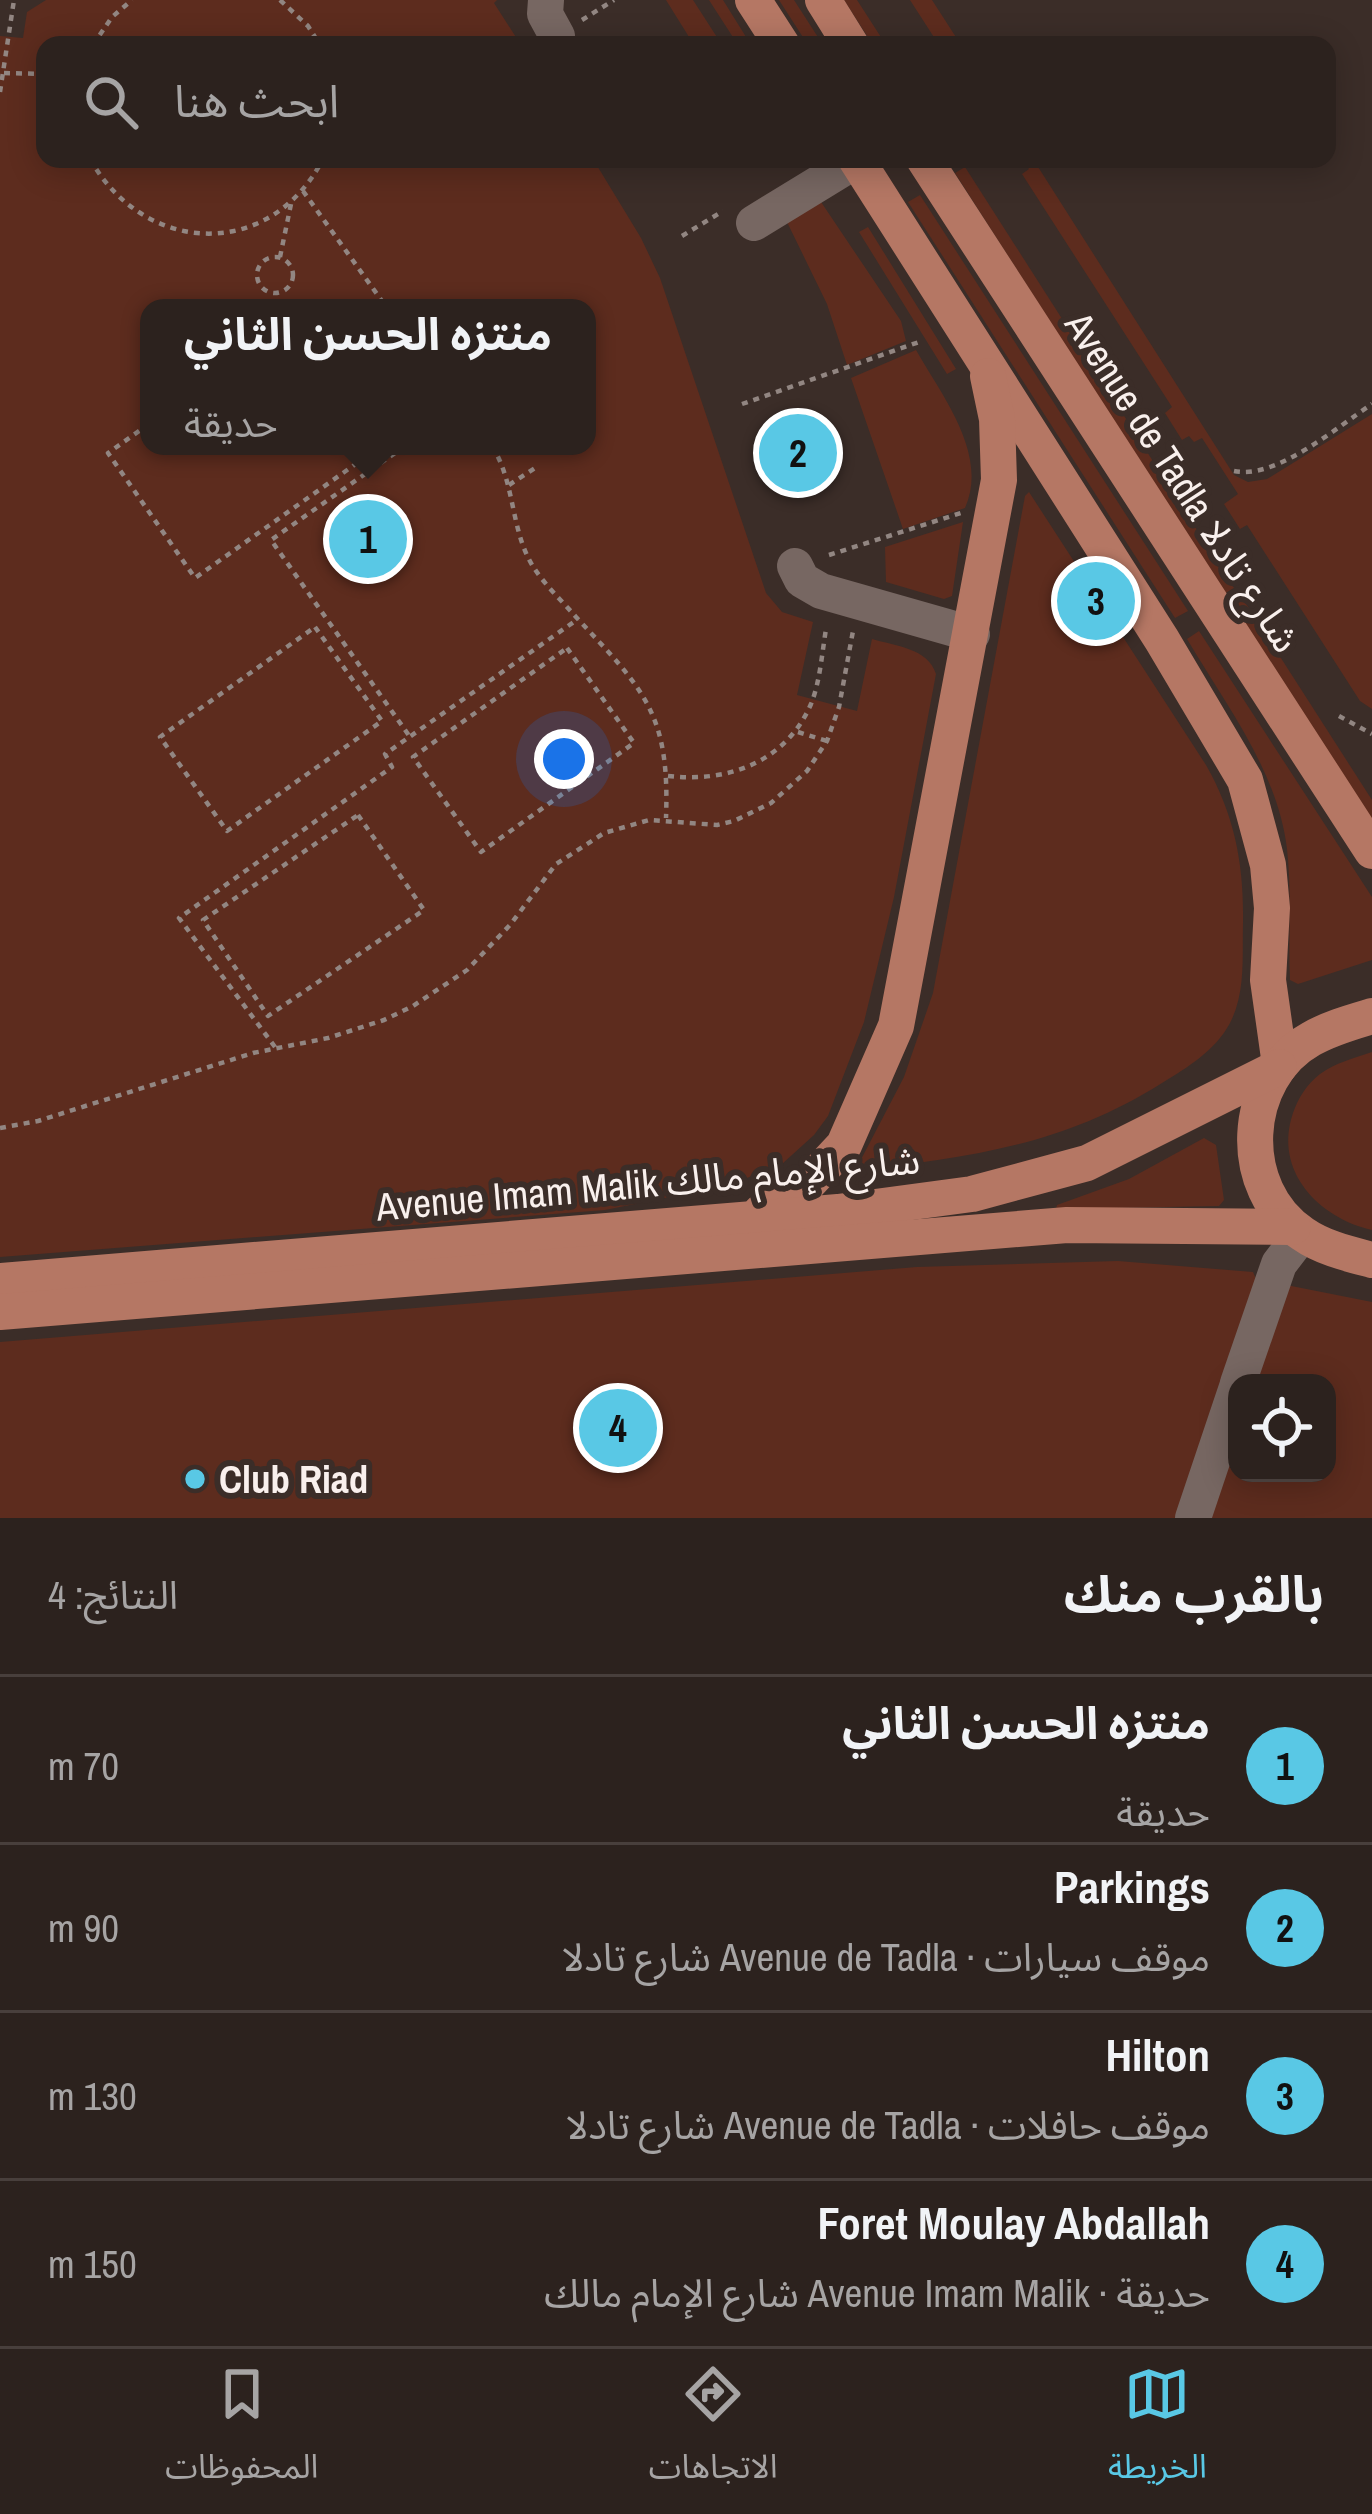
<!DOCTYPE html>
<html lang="ar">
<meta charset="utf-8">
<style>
body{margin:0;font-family:"Archivo Narrow","Noto Sans Arabic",sans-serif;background:#382f2b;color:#f1f3f6;direction:rtl}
.controls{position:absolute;right:36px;bottom:36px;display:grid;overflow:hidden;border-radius:24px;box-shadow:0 6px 30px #0003}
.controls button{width:108px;height:108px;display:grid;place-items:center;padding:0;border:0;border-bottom:3px solid #483f3c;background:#2c221e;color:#f1f3f6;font:60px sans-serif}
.you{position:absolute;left:564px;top:759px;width:42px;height:42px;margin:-30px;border:9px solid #fff;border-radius:50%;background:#1a73e8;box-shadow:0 0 0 18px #1a73e833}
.badge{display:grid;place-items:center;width:78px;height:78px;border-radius:50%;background:#59c8e5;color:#111;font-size:39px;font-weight:700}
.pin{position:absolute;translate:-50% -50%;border:6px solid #fff;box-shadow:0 3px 12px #0006}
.popup{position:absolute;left:140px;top:299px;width:456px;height:156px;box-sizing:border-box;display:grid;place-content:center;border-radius:24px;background:#2c221e;filter:drop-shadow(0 3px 9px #0005);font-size:39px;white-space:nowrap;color:#a6a4a4}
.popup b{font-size:45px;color:#f1f3f6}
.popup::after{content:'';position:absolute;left:50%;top:100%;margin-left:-24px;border:24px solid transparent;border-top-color:#2c221e}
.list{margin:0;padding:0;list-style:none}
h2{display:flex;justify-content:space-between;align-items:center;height:156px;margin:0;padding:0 48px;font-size:51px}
h2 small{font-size:39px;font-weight:400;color:#a6a4a4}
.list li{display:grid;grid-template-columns:78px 1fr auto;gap:36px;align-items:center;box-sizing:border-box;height:168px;padding:0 48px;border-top:3px solid #483f3c}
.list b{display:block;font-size:45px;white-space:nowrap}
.list p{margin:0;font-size:39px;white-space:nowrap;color:#a6a4a4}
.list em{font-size:39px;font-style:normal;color:#a6a4a4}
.icon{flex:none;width:66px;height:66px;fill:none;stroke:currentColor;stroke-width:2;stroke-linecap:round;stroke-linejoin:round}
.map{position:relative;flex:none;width:1372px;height:1518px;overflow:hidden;direction:ltr}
.search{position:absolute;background:#2c221e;box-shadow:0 6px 30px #0003;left:36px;right:36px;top:36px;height:132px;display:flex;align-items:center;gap:30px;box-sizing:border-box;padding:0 42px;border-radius:24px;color:#a6a4a4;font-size:45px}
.sheet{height:828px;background:#2c221e}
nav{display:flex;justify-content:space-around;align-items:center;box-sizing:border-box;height:168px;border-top:3px solid #483f3c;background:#2c221e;font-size:33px;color:#a6a4a4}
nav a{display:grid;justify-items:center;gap:6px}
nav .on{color:#59c8e5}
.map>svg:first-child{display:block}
</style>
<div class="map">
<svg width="1372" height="1518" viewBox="0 0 1372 1518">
<rect width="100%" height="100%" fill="#3b2d28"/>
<g fill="#5d2c1e" fill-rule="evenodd">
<path d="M 46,0 L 497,0 L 494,3 L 521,45 L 45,45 L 45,159 L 593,159 L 641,238 L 660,278 L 766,593 L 782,612 L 813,622 L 797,695 L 857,711 L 872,639 C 895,646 928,648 936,674 L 894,897 L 864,1022 L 828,1116 L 814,1135 L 782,1164 L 729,1185 L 605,1210 L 0,1257 L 0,36 L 23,38 L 27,12 ZM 149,308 L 587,308 L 587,446 L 149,446 Z"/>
<polygon points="666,0 693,0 722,45 694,45"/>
<polygon points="709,0 723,0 751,45 738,45"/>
<polygon points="779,0 794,0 823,45 808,45"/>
<polygon points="844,0 857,0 886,45 873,45"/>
<polygon points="910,0 932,0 961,45 939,45"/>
<polygon points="1022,159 1033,159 1234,475 1248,482 1267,479 1372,414 1372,709 1360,701 1247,525 1240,529 1224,504 1238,494 1202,438 1194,442 1189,436 1182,440 1165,413 1172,407 1022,174 1029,169"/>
<polygon points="965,167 1234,588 1224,594 955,173"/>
<polygon points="920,195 1188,611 1175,618 908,202"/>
<polygon points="821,202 901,321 906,341 847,365 827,304 787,222"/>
<polygon points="868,227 956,369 947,374 859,232"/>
<path d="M 916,350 C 942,396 989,454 965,508 L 903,529 L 851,378 Z"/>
<path d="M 1029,492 L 1206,765 C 1235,816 1244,865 1243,923 C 1242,957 1246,992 1230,1023 C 1215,1051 1188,1067 1162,1083 C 1062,1146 969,1157 855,1171 L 904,1077 L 933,993 L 1025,496 Z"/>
<polygon points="963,522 952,596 944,599 886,582 885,547"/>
<polygon points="1243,599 1372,800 1372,823 1233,606"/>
<path d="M 1199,631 L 1372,897 L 1372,960 L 1298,984 L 1290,980 C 1288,937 1292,892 1287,849 C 1278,772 1226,705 1187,639 Z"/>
<path d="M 1372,1052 L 1372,1230 C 1319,1218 1273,1171 1293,1113 C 1298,1098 1307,1084 1320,1074 C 1335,1063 1354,1058 1372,1052 Z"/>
<polygon points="1204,1138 1216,1145 1224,1200 1219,1206 1056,1209 1057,1205 1129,1179"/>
<path d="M 1118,1261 L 1253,1272 L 1256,1279 L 1372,1302 L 1372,1518 L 0,1518 L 0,1342 L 917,1267 ZM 1237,1383 L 1327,1383 L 1327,1473 L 1237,1473 Z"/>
</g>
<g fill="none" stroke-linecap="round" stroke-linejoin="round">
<g stroke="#928682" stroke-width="4.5" stroke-dasharray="6 6" stroke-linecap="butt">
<polyline points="280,0 308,26 320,45"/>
<polyline points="582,20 614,0"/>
<polyline points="93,45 112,17 132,0"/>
<polyline points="4,73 45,74"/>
<polyline points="0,92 14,0"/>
<path d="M 90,159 C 145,256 270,261 323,159"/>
<polyline points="303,191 387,308"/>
<polyline points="682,236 723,211"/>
<circle cx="275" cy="275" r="18"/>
<polyline points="280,257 291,204"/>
<polyline points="742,404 919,342"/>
<polyline points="149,424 108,453 195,578 381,446"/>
<polyline points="405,446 271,540 410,737"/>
<path d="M 492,446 C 516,484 510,531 534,568 C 545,585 562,601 576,617 C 644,690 670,713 666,818"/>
<path d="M 1234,471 C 1276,480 1337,427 1372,404"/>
<polyline points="509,485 535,468"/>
<polyline points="829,555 961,513"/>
<polygon points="315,627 382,721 227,831 160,737"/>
<polygon points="567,648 634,743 481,852 413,757"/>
<polyline points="1339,716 1372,734"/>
<polyline points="798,732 827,741"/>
<path d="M 668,776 C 728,783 786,762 811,704 C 820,682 822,653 826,629"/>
<polygon points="358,815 424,910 268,1016 203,920"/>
<polyline points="275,1047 179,918 392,767 385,754 578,619"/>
<polyline points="0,1128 38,1121 253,1053 328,1038 384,1020 413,1006 467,970 510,925 556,864 604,833 649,820 717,825 734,821 771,803 807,771 827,741 839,707 853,631"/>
</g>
<g stroke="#776762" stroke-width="36">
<polyline points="546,0 545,14 557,36"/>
<polyline points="754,223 857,160"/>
<polyline points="795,566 802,580 821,591 972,634"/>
<polyline points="1238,1383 1279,1264 1302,1234"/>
<polyline points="1193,1518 1237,1387"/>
</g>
<g stroke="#b57764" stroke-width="36">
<polyline points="753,0 782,45"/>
<polyline points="823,0 851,45"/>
<polyline points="856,159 1162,640 1245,780 1268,865 1272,908 1268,980 1280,1065"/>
<polyline points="924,159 1372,851"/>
<path d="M 1372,1016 C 1352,1022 1330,1028 1311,1039 C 1241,1078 1235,1189 1303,1234 C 1323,1248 1349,1254 1372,1260"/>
<polyline points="761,1212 803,1189 844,1145 896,1026 999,480 997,419 988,376"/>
<polyline points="0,1281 838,1212 972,1194 1087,1163 1279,1067"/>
<polyline points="0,1312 1067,1225 1293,1227"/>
</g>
</g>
<circle fill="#59c8e5" stroke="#3b2d28" stroke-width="4.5" cx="195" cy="1479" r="12"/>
<g text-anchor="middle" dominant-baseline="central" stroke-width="12" stroke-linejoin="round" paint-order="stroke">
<g font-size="39" fill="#f9f0ed" stroke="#3b2d28">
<text transform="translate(1183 482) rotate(57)">Avenue de Tadla شارع تادلا</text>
<text transform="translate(648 1183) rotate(-5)">Avenue Imam Malik شارع الإمام مالك</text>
</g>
<g font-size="39" font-weight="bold" fill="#f9f0ed" stroke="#3b2d28" text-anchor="start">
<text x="219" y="1479">Club Riad</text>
</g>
</g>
</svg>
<div class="controls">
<button><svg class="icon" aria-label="locate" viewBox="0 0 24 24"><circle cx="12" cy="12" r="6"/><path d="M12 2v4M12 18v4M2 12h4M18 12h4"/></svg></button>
</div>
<div class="you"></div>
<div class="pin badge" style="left:368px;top:539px">1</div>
<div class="popup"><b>منتزه الحسن الثاني</b>حديقة</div>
<div class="pin badge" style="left:798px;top:453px">2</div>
<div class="pin badge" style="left:1096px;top:601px">3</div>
<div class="pin badge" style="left:618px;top:1428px">4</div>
<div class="search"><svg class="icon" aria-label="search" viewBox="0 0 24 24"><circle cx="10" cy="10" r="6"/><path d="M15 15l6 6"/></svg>ابحث هنا</div>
</div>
<section class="sheet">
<h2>بالقرب منك<small>النتائج: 4</small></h2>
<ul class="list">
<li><span class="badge">1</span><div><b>منتزه الحسن الثاني</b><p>حديقة</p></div><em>70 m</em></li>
<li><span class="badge">2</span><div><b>Parkings</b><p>موقف سيارات · Avenue de Tadla شارع تادلا</p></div><em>90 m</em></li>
<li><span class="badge">3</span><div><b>Hilton</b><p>موقف حافلات · Avenue de Tadla شارع تادلا</p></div><em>130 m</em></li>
<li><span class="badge">4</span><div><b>Foret Moulay Abdallah</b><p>حديقة · Avenue Imam Malik شارع الإمام مالك</p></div><em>150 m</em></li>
</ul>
</section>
<nav>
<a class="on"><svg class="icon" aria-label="map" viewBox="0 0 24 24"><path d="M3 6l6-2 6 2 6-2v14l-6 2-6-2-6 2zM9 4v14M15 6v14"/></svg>الخريطة</a>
<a><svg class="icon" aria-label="directions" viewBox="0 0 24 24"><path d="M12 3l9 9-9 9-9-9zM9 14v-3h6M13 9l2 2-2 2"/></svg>الاتجاهات</a>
<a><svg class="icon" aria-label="saved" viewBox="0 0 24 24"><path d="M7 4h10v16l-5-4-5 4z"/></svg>المحفوظات</a>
</nav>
